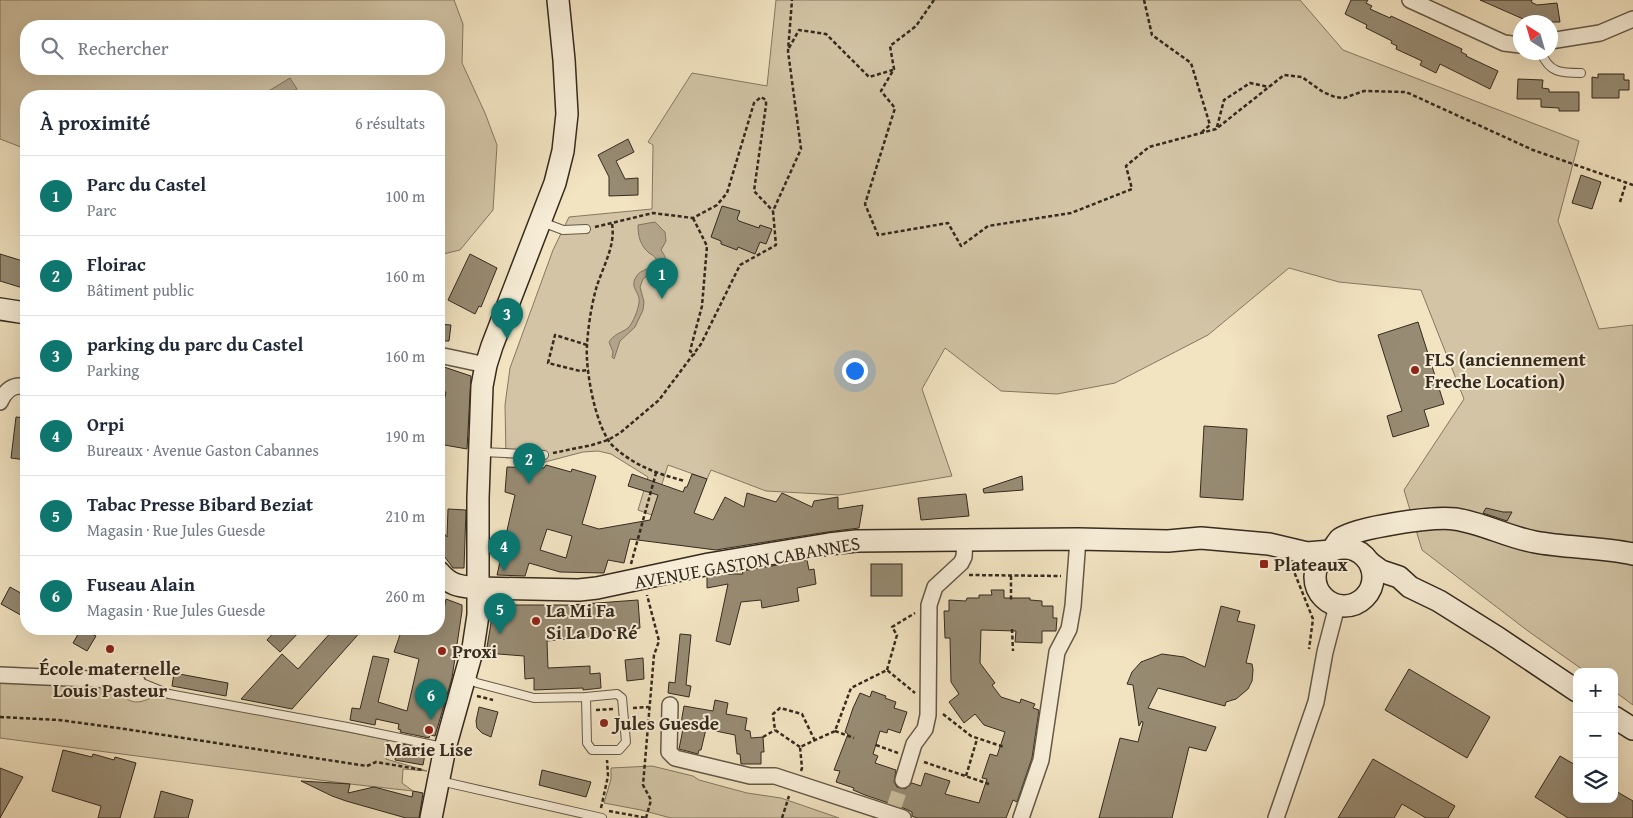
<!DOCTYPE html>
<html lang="fr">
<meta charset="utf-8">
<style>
body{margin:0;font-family:"Gentium Book Plus",serif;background:#f2f2f3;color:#1f2937}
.controls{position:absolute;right:15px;bottom:15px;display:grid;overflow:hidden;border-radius:10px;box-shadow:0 5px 20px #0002}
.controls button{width:45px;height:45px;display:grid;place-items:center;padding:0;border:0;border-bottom:1px solid #e0e1e3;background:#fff;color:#1f2937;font:25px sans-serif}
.compass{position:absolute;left:1513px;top:15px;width:45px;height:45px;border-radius:50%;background:#fff;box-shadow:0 5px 20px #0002;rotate:323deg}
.you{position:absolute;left:854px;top:370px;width:18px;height:18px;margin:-12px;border:4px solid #fff;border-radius:50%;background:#1a73e8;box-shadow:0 0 0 8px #1a73e833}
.badge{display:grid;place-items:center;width:32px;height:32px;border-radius:50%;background:#0f766e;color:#fff;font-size:16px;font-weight:700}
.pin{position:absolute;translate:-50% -41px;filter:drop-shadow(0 1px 2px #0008)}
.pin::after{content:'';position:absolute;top:26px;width:18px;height:15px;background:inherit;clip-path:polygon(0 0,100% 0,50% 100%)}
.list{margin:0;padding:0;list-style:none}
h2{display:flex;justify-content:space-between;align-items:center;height:65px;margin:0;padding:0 20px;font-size:21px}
h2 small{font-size:16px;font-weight:400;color:#747a83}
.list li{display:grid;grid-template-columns:32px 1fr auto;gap:15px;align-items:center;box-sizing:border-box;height:80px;padding:0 20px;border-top:1px solid #e0e1e3}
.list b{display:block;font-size:19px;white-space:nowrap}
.list p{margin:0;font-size:16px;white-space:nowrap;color:#747a83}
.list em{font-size:16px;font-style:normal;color:#747a83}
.icon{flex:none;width:28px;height:28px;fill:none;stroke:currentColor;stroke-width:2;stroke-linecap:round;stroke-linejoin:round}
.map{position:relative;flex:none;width:1633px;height:818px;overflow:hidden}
.search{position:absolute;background:#fff;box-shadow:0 5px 20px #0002;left:20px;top:20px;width:425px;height:55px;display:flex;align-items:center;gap:12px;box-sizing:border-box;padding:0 18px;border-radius:20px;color:#747a83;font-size:19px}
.panel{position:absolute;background:#fff;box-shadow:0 5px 20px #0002;left:20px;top:90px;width:425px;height:545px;border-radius:20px}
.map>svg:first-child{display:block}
</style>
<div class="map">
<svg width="1633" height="818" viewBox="0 0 1633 818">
<rect width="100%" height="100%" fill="#f2e3c1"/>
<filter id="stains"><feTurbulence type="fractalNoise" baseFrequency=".004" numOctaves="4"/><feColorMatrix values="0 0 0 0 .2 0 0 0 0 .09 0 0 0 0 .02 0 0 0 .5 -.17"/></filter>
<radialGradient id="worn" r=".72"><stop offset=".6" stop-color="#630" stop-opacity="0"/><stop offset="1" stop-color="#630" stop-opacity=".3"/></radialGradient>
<g fill="#d2c4a5" stroke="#847862" fill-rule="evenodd">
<path d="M 0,0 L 454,0 L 463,24 L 462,63 L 485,113 L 497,145 L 493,210 L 460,250 L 439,255 L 439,96 L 26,96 L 26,149 L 0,139 ZM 26,26 L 439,26 L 439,69 L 26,69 Z"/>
<polygon points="776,0 1300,0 1343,50 1579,141 1558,221 1599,329 1633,325 1633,705 1614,691 1614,672 1586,672 1528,631 1422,550 1404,490 1464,399 1421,290 1339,282 1289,268 1208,335 1115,383 1057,394 1001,391 945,348 922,389 952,476 839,495 766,491 711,470 707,479 668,465 652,515 638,510 648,477 611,454 598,451 583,452 545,462 526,457 506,458 505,405 510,368 553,250 569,217 652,209 653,145 648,142 692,73 767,86"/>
<path d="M 0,679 L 116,683 C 126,706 138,706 158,694 L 388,740 L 386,759 L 427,771 L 403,769 L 402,783 L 413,791 L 350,784 L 0,738 Z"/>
<polygon points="652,766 693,776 699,780 747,793 781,798 839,818 671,818 641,810 604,803 611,779 611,768"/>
</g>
<g fill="#b2a48a" stroke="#80745f">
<polygon points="290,78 297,89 284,96 263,96 262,95"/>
<path d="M 655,222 L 665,232 L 666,241 L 661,250 C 665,256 667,259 665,266 L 653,271 L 643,279 L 640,287 L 644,302 L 643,310 L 635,327 L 620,341 L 614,359 L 612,357 L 613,352 L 609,342 C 614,334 621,333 628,328 C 633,323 638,310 639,303 C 641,293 629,288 636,277 C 641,268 652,270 657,262 C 656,257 654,256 649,253 C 640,245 638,236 638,225 Z"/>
</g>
<g fill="#978b73" stroke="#352b1e" fill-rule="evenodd">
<polygon points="1351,0 1368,0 1366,3 1372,6 1370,9 1390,18 1391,16 1462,49 1461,52 1467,55 1466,56 1498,71 1490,89 1440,64 1436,73 1420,65 1422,61 1396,49 1397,46 1391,43 1392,41 1366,28 1367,25 1345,14"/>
<polygon points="1480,0 1532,0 1531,2 1537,5 1557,3 1560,22 1530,22"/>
<polygon points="1598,74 1624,74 1624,80 1629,80 1629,90 1619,90 1619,98 1592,98 1592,77 1598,78"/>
<polygon points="1518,79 1543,80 1542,88 1549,89 1549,92 1579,92 1579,111 1559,111 1559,108 1541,107 1541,99 1517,99"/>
<polygon points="628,139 634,152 616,161 625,179 638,178 638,195 609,196 609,177 598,155"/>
<polygon points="1581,175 1601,182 1592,209 1572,203"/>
<polygon points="722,206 740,211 737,219 739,221 759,228 760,225 772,229 766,244 760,242 755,254 738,247 737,250 721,244 721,241 711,237"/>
<polygon points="0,254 26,262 26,289 0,281"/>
<polygon points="470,254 497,268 481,307 479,306 475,314 448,300"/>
<polygon points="1418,322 1444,404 1424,410 1429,426 1393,437 1387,416 1402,411 1378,335"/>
<polygon points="439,324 451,325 449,341 439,341"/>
<polygon points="441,366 471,376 467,449 439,444 439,420 440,420 446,392 439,391"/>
<polygon points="16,417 26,418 26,460 11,458"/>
<polygon points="1204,426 1247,429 1243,500 1200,497"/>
<path d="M 546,465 L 571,472 L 572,469 L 596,476 L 582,524 L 599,529 L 650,520 L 658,495 L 628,486 L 632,474 L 683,492 L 685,487 L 687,487 L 692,474 L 707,479 L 694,513 L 713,520 L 725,497 L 744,507 L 747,493 L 776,502 L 782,493 L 812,507 L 814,501 L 838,497 L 838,509 L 863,505 L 859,528 L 827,532 L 716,550 L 630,539 L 624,563 L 608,560 L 604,573 L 560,572 L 529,563 L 525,576 L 497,575 L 515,495 L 505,492 L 507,467 L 544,468 ZM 547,529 L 572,536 L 566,558 L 540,550 Z"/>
<polygon points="1022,476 1023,490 984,493 983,489"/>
<polygon points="966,494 969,516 921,520 918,498"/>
<polygon points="1486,508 1503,512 1512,512 1507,521 1483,513"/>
<polygon points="448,509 466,510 464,568 453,568 439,549 439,527 447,537"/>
<polygon points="807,560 809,570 814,569 816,584 797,588 799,601 762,608 761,600 741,602 730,645 716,641 728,584 707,588 707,577 725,574 743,574 742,571"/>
<rect x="871" y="564" width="31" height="32"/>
<polygon points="10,587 26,596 26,618 1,604"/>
<polygon points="991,590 1004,590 1004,598 1030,598 1030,600 1042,601 1042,606 1053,606 1053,618 1057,618 1056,631 1042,631 1042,643 1015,642 1016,631 981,630 980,663 995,683 992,685 1001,697 1020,703 1021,699 1035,704 1033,708 1039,710 1032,758 1017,802 1013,800 1006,818 917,818 912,816 912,812 906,809 865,795 853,790 854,788 836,782 840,771 834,770 848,734 845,732 853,708 860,693 870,697 872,691 886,696 885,698 896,702 894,708 907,712 900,733 888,729 887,733 880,731 873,754 878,756 875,763 896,770 894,782 897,787 905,789 912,783 921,786 925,773 950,781 945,794 979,803 987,779 982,778 990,754 997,756 1005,732 984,725 975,714 964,723 949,702 959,694 951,682 950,638 945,638 944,611 949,611 949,600 966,601 967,598 979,598 979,595 992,595"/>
<polygon points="446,599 462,605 462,611 452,678 435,736 430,735 429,738 400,732 401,730 398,729 399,724 376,719 375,725 350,720 352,708 360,709 373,656 389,659 378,702 407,711 419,659 394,652 402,629 439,629 439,609 444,610"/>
<polygon points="638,600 640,628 590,633 590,637 547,641 548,668 590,666 590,674 600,673 601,688 583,690 583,688 534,690 534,678 525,679 524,656 486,653 494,605 569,605"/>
<polygon points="1221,606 1240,611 1237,621 1255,625 1246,663 1252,664 1253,670 1252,681 1248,689 1236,699 1226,702 1225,706 1158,688 1148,708 1216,727 1206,751 1189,747 1172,818 1099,818 1120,738 1138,742 1143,723 1142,721 1139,726 1133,685 1127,684 1132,672 1141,662 1162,654 1184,657 1205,667"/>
<polygon points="81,629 96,636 87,651 73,643"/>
<polygon points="277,629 302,629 280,652 267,640"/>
<polygon points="334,629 363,629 292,709 241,699 282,654 298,669"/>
<polygon points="680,634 691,635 686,685 691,686 689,697 668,693 669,682 675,683"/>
<polygon points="643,658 644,679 627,681 625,660"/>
<polygon points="1409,669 1490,717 1467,758 1385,710"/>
<polygon points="174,673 228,683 226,696 172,686"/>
<polygon points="715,700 728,703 726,714 747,718 745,730 750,731 751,738 763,737 764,752 761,752 761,764 741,764 740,754 737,754 735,735 706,729 701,750 699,750 698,754 679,749 683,729 680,729 684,706 713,711"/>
<polygon points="479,707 498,712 491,737 482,733 477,728 476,721"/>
<polygon points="398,743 426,749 423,765 395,760"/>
<polygon points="63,750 92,757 93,754 114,760 115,757 136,763 120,818 98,818 101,806 52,791"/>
<polygon points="1560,756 1577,766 1577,799 1614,799 1614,790 1633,801 1633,818 1568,818 1535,797"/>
<polygon points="1373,759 1455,806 1448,818 1426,818 1402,804 1394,818 1338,818"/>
<polygon points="0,768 23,777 0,818"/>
<polygon points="542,770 591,782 586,797 539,785"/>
<polygon points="301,781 350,784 348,793 374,787 412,797 413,791 423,793 419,818 406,818 346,801 332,796"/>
<polygon points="161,791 193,800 188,818 154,818"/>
</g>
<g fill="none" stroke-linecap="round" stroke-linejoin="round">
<polyline stroke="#ccbea0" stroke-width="15" stroke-dasharray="15 8" stroke-linecap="butt" points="894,807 903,780"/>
<g stroke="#645947" stroke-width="10">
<g id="lane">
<path d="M 1541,52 C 1549,73 1561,73 1581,73"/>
<polyline points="542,222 563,230 586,229"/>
<polyline points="482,452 544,455"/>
<polyline points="467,678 477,683 534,698 586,697 587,743 592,750 619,750 626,742 622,698 617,694 586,697"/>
<polyline points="137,681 169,694 347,727 443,747"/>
<polyline points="440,781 602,818"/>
</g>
</g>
<g stroke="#645947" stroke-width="18">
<g id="street">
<polyline points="1410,0 1504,43 1520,45"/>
<polyline points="1550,41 1600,33 1633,19"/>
<polyline points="439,355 486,365"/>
<path d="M 0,402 C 5,391 13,383 26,387"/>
<polyline points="0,675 137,681"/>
<polyline points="670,705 669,752 675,758 750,776 775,776 903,818"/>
<polyline points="903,780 914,744 925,729 928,715 929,605 935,587 961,563 964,557 965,540"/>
<polyline points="1021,818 1041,760 1057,652 1069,629 1073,606 1078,539"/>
<polyline points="1276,818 1316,702 1325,652 1337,606"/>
</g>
</g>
<g stroke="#352b1e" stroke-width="24">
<g id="secondary">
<polyline points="0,309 26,313"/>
<circle cx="1344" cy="577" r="29"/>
<polyline points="1370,563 1381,571 1399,577 1410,587 1439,601 1498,638 1577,691"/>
<path d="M 439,572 C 451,586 459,586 477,588 L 579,590 L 597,588 L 709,564 L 829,544 L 856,541 L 1078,539 L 1168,541 L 1201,538 L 1269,544 L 1307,553 L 1331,551 C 1334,548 1337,542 1340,539 C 1358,527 1433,516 1455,519 C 1483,523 1507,537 1535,542 C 1567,548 1601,547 1633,554"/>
<polyline points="1614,717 1633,729"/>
<polyline points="431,818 445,748 473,648 478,615 478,498 482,386 486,365 492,346 555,183 563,151 567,114 564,60 558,0"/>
</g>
</g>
<g stroke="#352b1e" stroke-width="2.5" stroke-dasharray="4 2.5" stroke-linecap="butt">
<polyline points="934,0 916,26 890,46 894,69 881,91 895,108 865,204 878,235 948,223 961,246 988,226 1071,213 1132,189 1126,166 1149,147 1216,129 1284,75 1302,77 1323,92 1335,97 1344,98 1364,91 1406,92 1533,150 1633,185"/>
<polyline points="1144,0 1152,35 1191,63 1210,125 1202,132"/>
<polyline points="789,48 799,30 826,34 869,77 893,70"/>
<polyline points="1217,127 1224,100 1250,83 1269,87"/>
<polyline points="1620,202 1626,183"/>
<polyline points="693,218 707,246 702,306 690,351 695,355"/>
<path d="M 612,224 C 616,246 602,268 596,289 C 591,307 588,328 587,346 C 585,369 596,431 614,447 C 635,466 658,474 685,481"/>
<polyline points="595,227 653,213 693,218 717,205 727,193 754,103 761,97 766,100 766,105 754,191 773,211"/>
<polyline points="587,345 555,335 548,363 580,371 589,370"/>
<polyline points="553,453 592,445 608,440 620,433 659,400 701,344 740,265 776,245 773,211 801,149 788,51 792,0"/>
<polyline points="631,564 656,473"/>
<polyline points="1293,567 1293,569 1313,619 1309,649"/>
<polyline points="969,575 1061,576"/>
<polyline points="1011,576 1011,600"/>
<polyline points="1012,629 1013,651"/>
<polyline points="887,670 897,635 892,627 915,613"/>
<polyline points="477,696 493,700"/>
<polyline points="633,708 649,707"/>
<polyline points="596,710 613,709"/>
<polyline points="943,714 971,736 1004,747"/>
<polyline points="0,717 59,720 118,728 367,766 376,762 423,770"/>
<polyline points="835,731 854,738"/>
<polyline points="763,737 775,730"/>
<polyline points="876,745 898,753"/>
<polyline points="800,747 775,730 773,714 780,708 802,714 815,741"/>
<polyline points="924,762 989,784"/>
<polyline points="801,771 802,768 800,747 835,731 851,688 887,670 915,693"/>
<polyline points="966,776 977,739"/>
<polyline points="601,808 608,776 607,760"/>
<polyline points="609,811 647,818"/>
<polyline points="646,818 651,800 643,785 654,655 659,641 647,595"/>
<polyline points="782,818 789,796"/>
</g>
<use href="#lane" stroke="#f7edd7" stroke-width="8"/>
<use href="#street" stroke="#f7edd7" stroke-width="15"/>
<use href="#secondary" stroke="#f7edd7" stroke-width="21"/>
</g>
<g fill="#8f2418" stroke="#f7edd7" stroke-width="2">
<circle cx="1415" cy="370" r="5"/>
<rect x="1259" y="559" width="10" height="10" rx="2.5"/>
<circle cx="536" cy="621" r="5"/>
<circle cx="110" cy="649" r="5"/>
<circle cx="442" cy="651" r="5"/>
<circle cx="604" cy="723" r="5"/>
<circle cx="429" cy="730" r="5"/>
</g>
<g text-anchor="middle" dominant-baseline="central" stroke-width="4" stroke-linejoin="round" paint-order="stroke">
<g font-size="19" font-weight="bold" fill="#352b1e" stroke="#f7edd7" text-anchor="start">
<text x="1425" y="359">FLS (anciennement<tspan x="1425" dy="22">Freche Location)</tspan></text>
<text x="1274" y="564">Plateaux</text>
<text x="546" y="610">La Mi Fa<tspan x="546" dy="22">Si La Do Ré</tspan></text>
<text x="452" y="651">Proxi</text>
<text x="110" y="668" text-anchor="middle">École maternelle<tspan x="110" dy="22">Louis Pasteur</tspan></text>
<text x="614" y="723">Jules Guesde</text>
<text x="429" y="749" text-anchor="middle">Marie Lise</text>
</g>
<g font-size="19" fill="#352b1e" stroke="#f7edd7">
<text transform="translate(747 562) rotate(-10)">AVENUE GASTON CABANNES</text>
</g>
</g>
<rect width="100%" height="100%" filter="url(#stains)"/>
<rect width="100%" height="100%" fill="url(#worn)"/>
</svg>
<div class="controls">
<button>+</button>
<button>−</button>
<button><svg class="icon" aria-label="layers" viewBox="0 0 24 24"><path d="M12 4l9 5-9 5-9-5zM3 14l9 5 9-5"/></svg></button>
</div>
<svg class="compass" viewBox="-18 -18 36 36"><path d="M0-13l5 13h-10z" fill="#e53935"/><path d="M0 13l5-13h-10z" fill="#747a83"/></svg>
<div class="you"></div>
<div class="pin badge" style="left:662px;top:299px">1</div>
<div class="pin badge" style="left:529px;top:484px">2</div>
<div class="pin badge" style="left:507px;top:339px">3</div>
<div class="pin badge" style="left:504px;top:571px">4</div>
<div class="pin badge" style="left:500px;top:634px">5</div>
<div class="pin badge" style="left:431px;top:720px">6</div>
<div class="search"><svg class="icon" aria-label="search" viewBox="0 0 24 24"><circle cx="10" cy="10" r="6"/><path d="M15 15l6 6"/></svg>Rechercher</div>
<section class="panel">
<h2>À proximité<small>6 résultats</small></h2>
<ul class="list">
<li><span class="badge">1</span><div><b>Parc du Castel</b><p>Parc</p></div><em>100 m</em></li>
<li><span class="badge">2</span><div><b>Floirac</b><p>Bâtiment public</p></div><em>160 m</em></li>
<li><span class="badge">3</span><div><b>parking du parc du Castel</b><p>Parking</p></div><em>160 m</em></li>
<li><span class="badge">4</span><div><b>Orpi</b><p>Bureaux · Avenue Gaston Cabannes</p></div><em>190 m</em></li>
<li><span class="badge">5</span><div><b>Tabac Presse Bibard Beziat</b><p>Magasin · Rue Jules Guesde</p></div><em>210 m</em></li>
<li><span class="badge">6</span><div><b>Fuseau Alain</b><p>Magasin · Rue Jules Guesde</p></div><em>260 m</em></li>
</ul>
</section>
</div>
